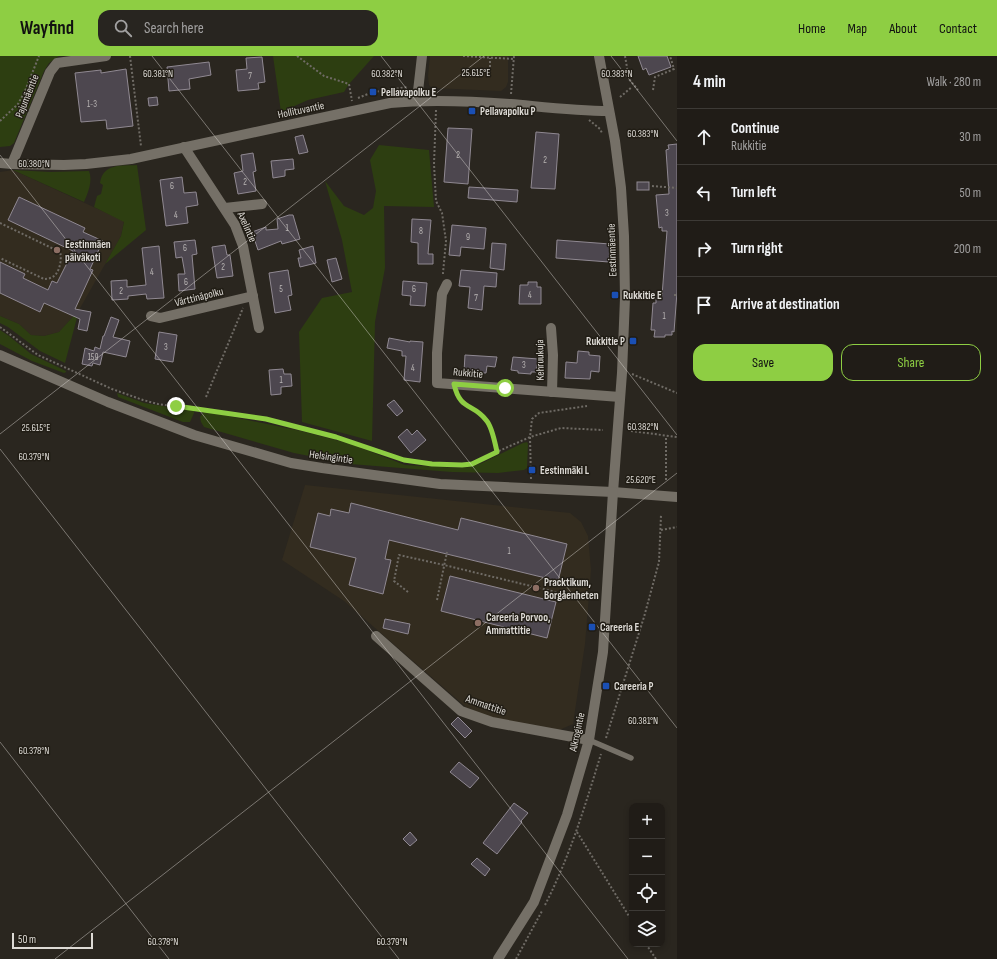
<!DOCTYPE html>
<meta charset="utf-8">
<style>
body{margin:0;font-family:"Sofia Sans Condensed",sans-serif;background:#282520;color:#f1f3f6}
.controls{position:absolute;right:12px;bottom:12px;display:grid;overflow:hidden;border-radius:8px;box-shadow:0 2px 6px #0003}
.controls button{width:36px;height:36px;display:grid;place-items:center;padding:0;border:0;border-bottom:1px solid #3d3a36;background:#201c17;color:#f1f3f6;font:20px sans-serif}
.scale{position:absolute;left:12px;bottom:10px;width:81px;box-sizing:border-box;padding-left:4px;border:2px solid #dddad5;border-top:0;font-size:11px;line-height:14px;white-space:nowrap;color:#dddad5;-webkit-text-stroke:3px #211d15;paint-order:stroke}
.stop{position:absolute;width:12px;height:12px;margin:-9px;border:3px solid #8ece43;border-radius:50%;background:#fff}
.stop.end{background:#8ece43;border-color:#fff;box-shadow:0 1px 4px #0008}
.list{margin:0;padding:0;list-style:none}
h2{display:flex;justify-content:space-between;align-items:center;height:52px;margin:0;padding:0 16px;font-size:17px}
h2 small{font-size:13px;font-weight:400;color:#a2a1a1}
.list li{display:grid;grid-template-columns:26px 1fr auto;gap:12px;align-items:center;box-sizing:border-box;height:56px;padding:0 16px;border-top:1px solid #3d3a36}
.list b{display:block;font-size:15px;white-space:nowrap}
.list p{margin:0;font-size:13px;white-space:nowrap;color:#a2a1a1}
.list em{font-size:13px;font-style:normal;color:#a2a1a1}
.actions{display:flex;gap:8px;padding:12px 16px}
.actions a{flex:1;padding:9px 0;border:1px solid #8ece43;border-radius:12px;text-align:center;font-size:14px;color:#8ece43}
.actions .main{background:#8ece43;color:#111}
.icon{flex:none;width:22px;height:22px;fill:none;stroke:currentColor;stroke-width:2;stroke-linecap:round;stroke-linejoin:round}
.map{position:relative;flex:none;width:677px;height:903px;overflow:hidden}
header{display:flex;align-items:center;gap:24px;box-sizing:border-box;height:56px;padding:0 20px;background:#8ece43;color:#111}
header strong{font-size:19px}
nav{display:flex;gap:22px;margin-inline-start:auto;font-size:14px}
.search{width:280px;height:36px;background:#282520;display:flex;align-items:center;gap:10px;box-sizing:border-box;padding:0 14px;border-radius:12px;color:#a2a1a1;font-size:15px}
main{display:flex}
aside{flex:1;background:#201c17}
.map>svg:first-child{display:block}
</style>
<header>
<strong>Wayfind</strong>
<div class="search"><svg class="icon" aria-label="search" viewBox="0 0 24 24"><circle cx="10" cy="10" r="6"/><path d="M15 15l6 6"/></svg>Search here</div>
<nav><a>Home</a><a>Map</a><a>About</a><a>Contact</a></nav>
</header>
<main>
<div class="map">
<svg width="677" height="903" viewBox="0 0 677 903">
<rect width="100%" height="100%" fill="#2a261f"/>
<g fill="#332c1f">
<polygon points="430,0 508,0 508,26 506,31 501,35 432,32 429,29 428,20"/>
<polygon points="13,114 124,165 121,180 79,254 59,276 44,280 31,279 19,268 0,260 0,116"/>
<polygon points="305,429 570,457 581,466 588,480 591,514 585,588 573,668 557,675 492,662 466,651 344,545 282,504"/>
</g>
<g fill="#2d3e11">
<polygon points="0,0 59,0 49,7 44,15 14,87 10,90 0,91"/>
<polygon points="273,0 374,0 349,28 344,36 308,44 281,56"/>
<polygon points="379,89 429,94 434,151 384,150 385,212 375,266 372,385 302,366 299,276 322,242 352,236 342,184 325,125 344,150 364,159 373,152 376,135 370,104"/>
<path d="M 137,109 L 146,174 L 105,208 L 121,180 L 124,166 L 94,151 L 97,140 L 101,138 L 103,129 L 100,127 C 103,107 121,110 137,109 Z"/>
<path d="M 13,114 L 50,116 L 89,115 C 93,125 88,137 84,146 Z"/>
<polygon points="79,254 65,307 40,295 8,271 0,267 0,260 19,268 31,279 44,280 59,276"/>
<polygon points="0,274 9,280 31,298 66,315 66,316 64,317 32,305 0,288"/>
<polygon points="117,337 144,347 194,355 194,357 190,366 183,366 118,341"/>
<polygon points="204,356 223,359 301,375 351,388 405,409 459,412 470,411 482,407 523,387 527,386 528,388 527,412 524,414 498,417 452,416 350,408 294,397 204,371 201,366 200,361"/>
</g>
<g fill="#4d474f" stroke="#908992">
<polygon points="638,0 667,0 671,11 649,19 646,12 643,14"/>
<polygon points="262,1 265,26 258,27 259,33 238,35 236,14 247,13 246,2"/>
<polygon points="209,6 211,19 189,23 190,33 169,35 167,11"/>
<polygon points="126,13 133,70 107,73 106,64 81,66 75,17 101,14 101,17"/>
<polygon points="157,41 158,49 149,50 148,42"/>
<polygon points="448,72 472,73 468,128 444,126"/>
<polygon points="536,76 559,78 555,133 531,132"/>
<polygon points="303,79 308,96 299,98 295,81"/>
<polygon points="677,88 677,236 674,276 672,275 672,279 665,279 665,281 654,281 655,274 651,274 653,247 656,247 656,240 662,240 667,175 662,175 662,171 659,172 656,139 669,138 666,94 669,93 668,89"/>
<polygon points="253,97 256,115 253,116 256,135 238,138 234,117 243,115 241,99"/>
<polygon points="293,103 294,113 285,114 285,120 273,122 271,105"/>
<polygon points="182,121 184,137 196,136 198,149 186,151 188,167 166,170 160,124"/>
<rect x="637" y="126" width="12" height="8"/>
<polygon points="469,131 518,134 517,146 468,142"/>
<polygon points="19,141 85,172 83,176 103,185 90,213 93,214 75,253 91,256 87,275 78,273 80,263 44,247 40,256 0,237 0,206 25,218 23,222 48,234 52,225 57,227 73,195 8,164"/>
<polygon points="289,159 293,159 300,183 282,188 281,185 258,194 252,176 266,171 266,174 278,173 277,163"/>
<polygon points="412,163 431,164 428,198 433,198 433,208 418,208 418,187 411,186"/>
<polygon points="452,169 486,172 484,193 461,191 460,200 449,199"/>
<polygon points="195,184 197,198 192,199 195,233 179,235 178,218 185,218 182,201 176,202 174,186"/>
<polygon points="557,184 610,188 609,206 556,202"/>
<polygon points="492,187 506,188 504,214 490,212"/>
<polygon points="225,189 227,199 230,199 233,220 217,222 212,191"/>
<polygon points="159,190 164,242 147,243 146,238 128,240 128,243 112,244 111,225 127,224 127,231 146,229 142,192"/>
<polygon points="313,190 316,207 300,211 298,202 301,202 299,194"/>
<polygon points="336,202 342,223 332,226 327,204"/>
<polygon points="288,214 292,239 288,240 291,254 275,257 269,217"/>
<polygon points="461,214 497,217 496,231 484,230 482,254 468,252 470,231 459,230"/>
<polygon points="403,225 427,227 425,250 410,249 411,240 402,239"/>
<polygon points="528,226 537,226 537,231 541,231 541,248 519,248 520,229 528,229"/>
<polygon points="111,261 119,264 113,281 130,285 126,301 103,296 100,309 93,307 92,310 82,308 85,292 94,295 95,291 100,293 103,280 104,280"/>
<polygon points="159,276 177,279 173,306 155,303"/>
<polygon points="389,282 410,286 410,285 423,286 420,326 404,324 406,300 402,300 402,295 387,292"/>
<polygon points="578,295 589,296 589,299 600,300 599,316 591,315 590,323 565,322 566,306 577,307"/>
<polygon points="465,299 497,301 495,311 487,310 486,317 464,316"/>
<polygon points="513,301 538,303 536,316 531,316 531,318 518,317 518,315 511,314"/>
<polygon points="283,313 284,318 291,318 292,330 281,331 281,338 271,339 269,314"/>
<polygon points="394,344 403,355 397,360 387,349"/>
<polygon points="407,373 412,379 417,374 426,384 411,397 398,381"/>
<polygon points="351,447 458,474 461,462 567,488 558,525 389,484 385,503 391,504 383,538 349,529 356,502 310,491 318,457 330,460 331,453 349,457"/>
<polygon points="450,520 556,546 547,582 441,555"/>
<polygon points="385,563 410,568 408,578 383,572"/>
<polygon points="458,661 472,675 465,682 451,668"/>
<polygon points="459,706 479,722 470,732 450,716"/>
<polygon points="514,747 528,757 521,765 522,766 497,798 483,787"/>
<polygon points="410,776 417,784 410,790 403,783"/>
<polygon points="477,802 490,813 485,820 471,808"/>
</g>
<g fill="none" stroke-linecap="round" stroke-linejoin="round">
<g stroke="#6f6b65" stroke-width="2" stroke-dasharray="2 2" stroke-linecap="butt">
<polyline points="130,0 141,90"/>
<polyline points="297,0 324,20 349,28 352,45"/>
<polyline points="463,0 514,3"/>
<polyline points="625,0 629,23 638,34"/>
<polyline points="490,11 490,2"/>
<polyline points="653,34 655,21 674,13 670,0"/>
<polyline points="511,38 514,0"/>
<polyline points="620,41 632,31"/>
<polyline points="358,42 373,36 408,31"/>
<polyline points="436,54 434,108 436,145 442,157 446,185 443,217 443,219"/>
<polyline points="589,64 600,73 602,77"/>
<polyline points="0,65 18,48 25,35 39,0"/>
<polyline points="652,130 677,132"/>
<path d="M 0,167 L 60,196 C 62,202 60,213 56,218 C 53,222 48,223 44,223 L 0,202"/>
<polyline points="674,239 677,239"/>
<polyline points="0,271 38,299 112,333 143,344 158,348 266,363 336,381 404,404 432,408 462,409 472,407 530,381 561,372 603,374"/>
<polyline points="632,318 677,337"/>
<path d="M 456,338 C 462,352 480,352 487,365 C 493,374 494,387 497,396"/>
<polyline points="206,341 243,252"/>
<polyline points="631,375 677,381"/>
<polyline points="531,423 530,381 532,363 539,357 587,350"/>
<polyline points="666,424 666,380"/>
<polyline points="661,474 677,471"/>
<polyline points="408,536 394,525 399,499 444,509 564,538"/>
<polyline points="437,544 447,496"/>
<polyline points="606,682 644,561 659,506 661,459"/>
<polyline points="577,776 632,865"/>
<path d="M 545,849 C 570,800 585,750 601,698"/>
<polyline points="646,888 656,903"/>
<polyline points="516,903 542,855"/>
</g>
<polyline stroke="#757067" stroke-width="5.5" points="589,684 631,702"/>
<g stroke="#757067" stroke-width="10">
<polyline points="599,0 615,85 621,132 624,180 625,242 622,317 613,436"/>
<polyline points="417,44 422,0"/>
<polyline points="184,91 235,169 243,190 259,272"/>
<path d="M 0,107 L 12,108 L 64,109 L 86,108 L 131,103 L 390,47 C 430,43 471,45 511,48 C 544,51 576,55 609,55"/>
<polyline points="12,108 50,16 57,7 106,0"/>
<polyline points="225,152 262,148"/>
<polyline points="447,228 442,238 437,297 437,327 620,341"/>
<polyline points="151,260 160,262 253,240"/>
<polyline points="551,272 553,299 552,336"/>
<polyline points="376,580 461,655 492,666 589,684"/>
</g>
<g stroke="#757067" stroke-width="10">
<polyline points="0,299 108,346 194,379 291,407 322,412 440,428 613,436 677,441"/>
<polyline points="498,903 534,846 567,759 589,684 603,596 613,436"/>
</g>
</g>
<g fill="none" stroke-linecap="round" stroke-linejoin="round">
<path stroke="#8ece43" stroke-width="5" d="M 176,350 L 266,363 L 336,381 L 404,404 L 432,408 L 462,409 L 472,408 L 497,396 C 495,387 492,370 486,364 C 473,347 460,355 454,328 L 505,332"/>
</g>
<path fill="none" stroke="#dddad5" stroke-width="1" stroke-opacity="0.45" d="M 152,0 L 677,672M 381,0 L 677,379M 611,0 L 677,85M 0,99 L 628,903M 0,378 L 484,0M 0,393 L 399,903M 0,686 L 169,903M 55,903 L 677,417"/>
<g fill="#1a4fb4" stroke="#211d15" stroke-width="1.5">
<rect x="369" y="32" width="8" height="8" rx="2"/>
<rect x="468" y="51" width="8" height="8" rx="2"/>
<rect x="611" y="235" width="8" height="8" rx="2"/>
<rect x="629" y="281" width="8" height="8" rx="2"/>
<rect x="528" y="410" width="8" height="8" rx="2"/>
<rect x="588" y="567" width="8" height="8" rx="2"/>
<rect x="602" y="626" width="8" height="8" rx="2"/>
</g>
<g fill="#8d6e63" stroke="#211d15" stroke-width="1.5">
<circle cx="57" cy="194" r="4"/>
<circle cx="536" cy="532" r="4"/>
<circle cx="478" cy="567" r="4"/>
</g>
<g text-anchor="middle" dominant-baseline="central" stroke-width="3" stroke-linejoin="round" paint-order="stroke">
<g font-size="9" fill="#b9b5b4">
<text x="250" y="20">7</text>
<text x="92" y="48">1-3</text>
<text x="458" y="99">2</text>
<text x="545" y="104">2</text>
<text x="245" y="126">2</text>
<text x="172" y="130">6</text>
<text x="667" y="157">3</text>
<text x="176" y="159">4</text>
<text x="287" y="172">1</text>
<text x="421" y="175">8</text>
<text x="468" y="181">9</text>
<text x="185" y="192">6</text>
<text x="223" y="211">2</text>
<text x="152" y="216">4</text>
<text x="186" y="226">6</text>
<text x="281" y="233">5</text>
<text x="414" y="233">6</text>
<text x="121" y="235">2</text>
<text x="530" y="239">4</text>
<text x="476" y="242">7</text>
<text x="664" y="260">1</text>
<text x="166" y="291">3</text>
<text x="93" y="301">159</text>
<text x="524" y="309">3</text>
<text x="413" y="312">4</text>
<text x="281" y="324">1</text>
<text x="509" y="495">1</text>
</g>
<g font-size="11" font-weight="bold" fill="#dddad5" stroke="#211d15" text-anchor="start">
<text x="381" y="36">Pellavapolku E</text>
<text x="480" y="55">Pellavapolku P</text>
<text x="65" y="188">Eestinmäen<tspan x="65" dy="13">päiväkoti</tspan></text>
<text x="623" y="239">Rukkitie E</text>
<text x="625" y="285" text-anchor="end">Rukkitie P</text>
<text x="540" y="414">Eestinmäki L</text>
<text x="544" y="526">Pracktikum,<tspan x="544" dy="13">Borgåenheten</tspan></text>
<text x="486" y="561">Careeria Porvoo,<tspan x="486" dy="13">Ammattitie</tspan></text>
<text x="600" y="571">Careeria E</text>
<text x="614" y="630">Careeria P</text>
</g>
<g font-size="11" fill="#dddad5" stroke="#211d15">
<text transform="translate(27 40) rotate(-68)">Pajumäentie</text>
<text transform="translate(301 54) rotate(-12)">Hollituvantie</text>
<text transform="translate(247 171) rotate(66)">Axelintie</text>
<text transform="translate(612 194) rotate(-92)">Eestinmäentie</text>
<text transform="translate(199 241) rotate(-14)">Värttinäpolku</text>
<text transform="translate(540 304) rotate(-91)">Kehruukuja</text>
<text transform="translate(468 317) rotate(5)">Rukkitie</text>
<text transform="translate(331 401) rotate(8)">Helsingintie</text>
<text transform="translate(486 649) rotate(19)">Ammattitie</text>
<text transform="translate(577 676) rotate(-78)">Alkrogintie</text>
</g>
</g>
<g font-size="10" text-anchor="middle" fill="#dddad5" stroke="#211d15" stroke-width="3" stroke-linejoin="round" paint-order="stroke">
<text x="476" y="20">25.615°E</text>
<text x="158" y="21">60.381°N</text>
<text x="387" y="21">60.382°N</text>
<text x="617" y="21">60.383°N</text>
<text x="643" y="81">60.383°N</text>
<text x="34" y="111">60.380°N</text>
<text x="643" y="374">60.382°N</text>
<text x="36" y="375">25.615°E</text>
<text x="34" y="404">60.379°N</text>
<text x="641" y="427">25.620°E</text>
<text x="643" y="668">60.381°N</text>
<text x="34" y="698">60.378°N</text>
<text x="163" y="889">60.378°N</text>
<text x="392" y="889">60.379°N</text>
</g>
</svg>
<div class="controls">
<button>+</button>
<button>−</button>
<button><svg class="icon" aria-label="locate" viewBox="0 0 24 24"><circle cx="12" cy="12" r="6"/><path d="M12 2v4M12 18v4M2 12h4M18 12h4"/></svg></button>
<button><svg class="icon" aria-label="layers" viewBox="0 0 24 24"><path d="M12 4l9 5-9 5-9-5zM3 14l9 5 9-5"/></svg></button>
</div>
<div class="scale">50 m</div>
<div class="stop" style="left:505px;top:332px"></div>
<div class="stop end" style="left:176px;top:350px"></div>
</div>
<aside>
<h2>4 min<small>Walk · 280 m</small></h2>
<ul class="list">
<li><svg class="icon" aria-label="ahead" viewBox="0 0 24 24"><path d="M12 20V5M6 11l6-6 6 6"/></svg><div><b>Continue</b><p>Rukkitie</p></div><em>30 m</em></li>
<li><svg class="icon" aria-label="left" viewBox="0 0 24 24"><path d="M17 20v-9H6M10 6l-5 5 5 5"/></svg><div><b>Turn left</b></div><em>50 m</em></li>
<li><svg class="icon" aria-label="right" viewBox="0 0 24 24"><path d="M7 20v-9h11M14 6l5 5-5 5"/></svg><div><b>Turn right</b></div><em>200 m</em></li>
<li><svg class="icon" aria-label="arrive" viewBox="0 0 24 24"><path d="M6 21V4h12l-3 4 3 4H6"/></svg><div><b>Arrive at destination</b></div></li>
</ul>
<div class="actions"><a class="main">Save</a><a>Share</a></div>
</aside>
</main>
